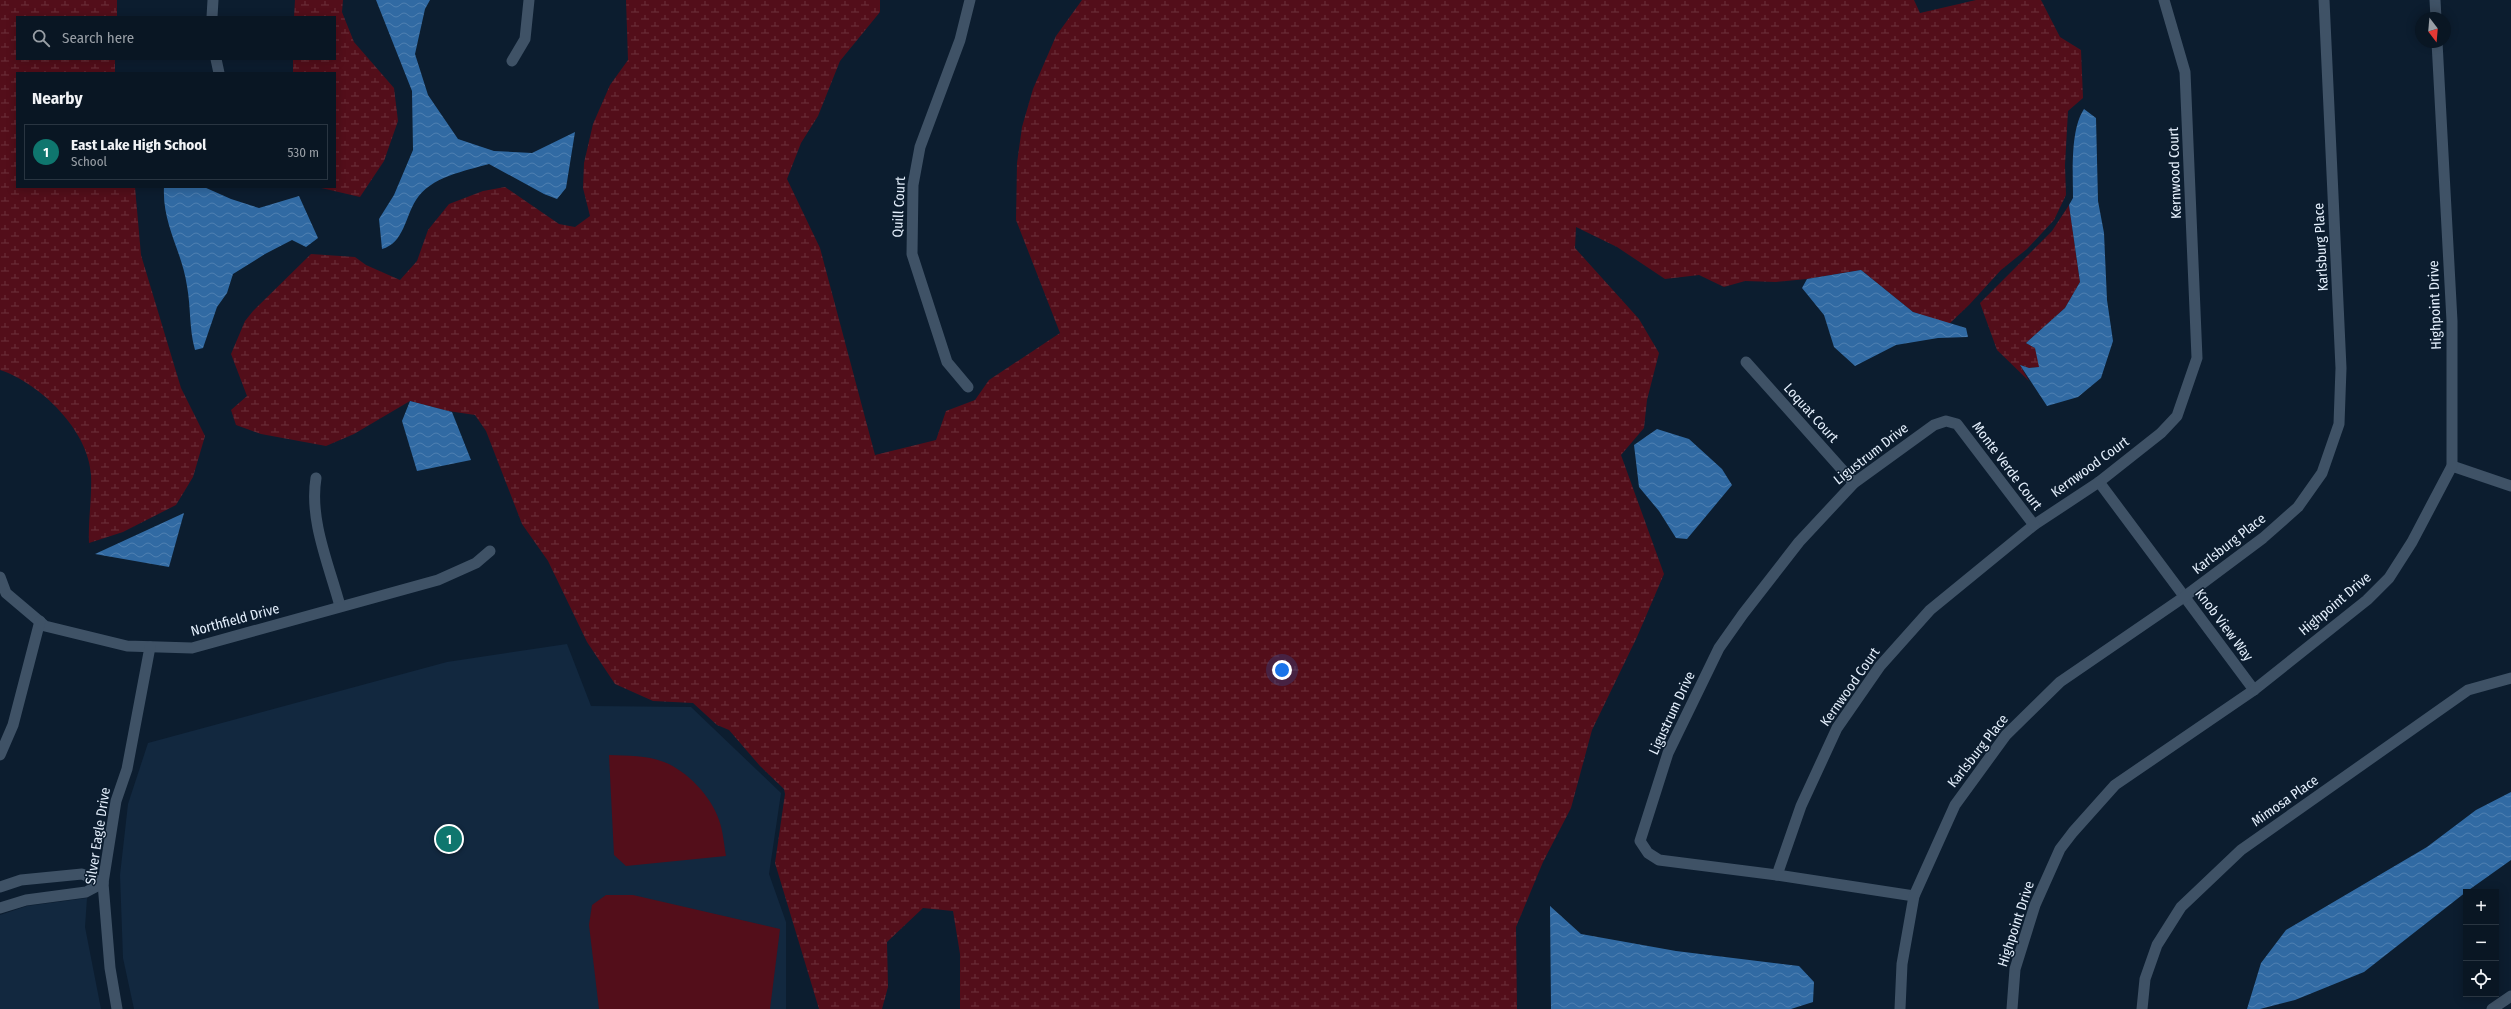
<!DOCTYPE html>
<meta charset="utf-8">
<style>
body{margin:0;font-family:"Fira Sans Condensed",sans-serif;background:#121f2b;color:#f1f3f6}
.controls{position:absolute;right:12px;bottom:12px;display:grid;overflow:hidden;border-radius:0px;box-shadow:0 2px 10px #0003}
.controls button{width:36px;height:36px;display:grid;place-items:center;padding:0;border:0;border-bottom:1px solid #293541;background:#091623;color:#f1f3f6;font:20px sans-serif}
.compass{position:absolute;left:2415px;top:12px;width:36px;height:36px;border-radius:50%;background:#091623;box-shadow:0 2px 10px #0003;rotate:164deg}
.you{position:absolute;left:1282px;top:670px;width:14px;height:14px;margin:-10px;border:3px solid #fff;border-radius:50%;background:#1a73e8;box-shadow:0 0 0 6px #1a73e833}
.badge{display:grid;place-items:center;width:26px;height:26px;border-radius:50%;background:#0f766e;color:#fff;font-size:13px;font-weight:700}
.pin{position:absolute;translate:-50% -50%;border:2px solid #fff;box-shadow:0 1px 4px #0006}
.list{margin:0;padding:0;list-style:none}
h2{display:flex;justify-content:space-between;align-items:center;height:52px;margin:0;padding:0 16px;font-size:17px}
h2 small{font-size:13px;font-weight:400;color:#999fa6}
.list li{display:grid;grid-template-columns:26px 1fr auto;gap:12px;align-items:center;box-sizing:border-box;height:56px;margin:0 8px 8px;padding:0 8px;border:1px solid #293541;border-radius:0px}
.list b{display:block;font-size:15px;white-space:nowrap}
.list p{margin:0;font-size:13px;white-space:nowrap;color:#999fa6}
.list em{font-size:13px;font-style:normal;color:#999fa6}
.icon{flex:none;width:22px;height:22px;fill:none;stroke:currentColor;stroke-width:2;stroke-linecap:round;stroke-linejoin:round}
.map{position:relative;flex:none;width:2511px;height:1009px;overflow:hidden}
.search{position:absolute;background:#091623;box-shadow:0 2px 10px #0003;left:16px;top:16px;width:320px;height:44px;display:flex;align-items:center;gap:10px;box-sizing:border-box;padding:0 14px;border-radius:0px;color:#999fa6;font-size:15px}
.panel{position:absolute;background:#091623;box-shadow:0 2px 10px #0003;left:16px;top:72px;width:320px;height:116px;border-radius:0px}
.map>svg:first-child{display:block}
</style>
<div class="map">
<svg width="2511" height="1009" viewBox="0 0 2511 1009">
<defs>
<pattern id="wetland-marsh" width="20" height="14" patternUnits="userSpaceOnUse"><rect width="20" height="14" fill="#530e1a"/><path d="M1 5h8M5 5V1M11 12h8M15 12V8" fill="none" stroke="#6c313c"/></pattern>
<pattern id="water-waves" width="16" height="10" patternUnits="userSpaceOnUse"><rect width="16" height="10" fill="#316aa3"/><path d="M0 5q4-4 8 0t8 0" fill="none" stroke="#4f80b1"/></pattern>
</defs>
<rect width="100%" height="100%" fill="#0c1d2f"/>
<g fill="#12283f">
<polygon points="567,644 591,706 691,707 781,793 769,874 786,922 786,1009 134,1009 123,958 120,875 128,804 148,743 447,662"/>
<polygon points="87,898 85,927 101,1009 0,1009 0,915 27,906"/>
</g>
<g fill="url(#wetland-marsh)">
<path d="M 0,0 L 117,0 L 117,17 L 17,17 L 17,59 L 115,59 L 115,73 L 17,73 L 17,187 L 135,187 L 141,255 L 181,388 L 205,436 L 193,477 L 176,505 L 123,532 L 89,543 C 88,520 92,498 91,475 C 89,431 40,383 0,370 Z"/>
<polygon points="295,0 343,0 342,12 354,42 394,88 398,121 384,161 360,197 317,187 335,187 335,73 293,73 293,59 335,59 335,17 294,17"/>
<polygon points="626,0 880,0 880,12 840,61 818,116 801,143 787,179 820,248 875,455 936,440 946,411 975,400 989,380 1060,333 1016,220 1017,163 1022,127 1033,89 1056,36 1082,0 1914,0 1920,13 1976,0 2041,0 2060,37 2081,50 2083,98 2068,111 2065,165 2066,195 2054,220 2027,249 2001,270 1969,305 1949,324 1913,312 1861,270 1807,279 1776,282 1745,281 1724,287 1699,275 1665,279 1617,247 1576,227 1575,248 1639,319 1659,353 1647,400 1644,428 1621,455 1664,574 1637,637 1592,730 1571,808 1543,862 1516,927 1517,1009 960,1009 960,954 953,911 923,908 887,942 888,987 882,1009 819,1009 775,863 785,794 784,789 760,766 729,730 717,725 693,703 653,701 615,684 587,642 548,561 522,524 486,431 475,415 448,411 410,401 354,434 326,446 261,434 236,425 231,410 247,396 231,354 245,321 253,311 311,254 355,257 366,265 400,280 417,261 428,230 449,204 483,191 505,187 559,224 575,227 590,216 583,188 584,163 593,124 610,85 628,60"/>
<polygon points="2069,205 2080,282 2065,308 2026,343 2035,348 2040,367 2029,368 2020,365 2029,381 1997,350 1980,303 2052,231"/>
</g>
<g fill="#530e1a">
<path d="M 609,755 C 628,756 646,755 664,762 C 687,771 711,796 719,820 C 723,831 724,844 726,856 L 626,866 L 614,855 Z"/>
<polygon points="606,895 633,895 780,929 770,1009 599,1009 589,925 592,905"/>
</g>
<g fill="url(#water-waves)">
<path d="M 376,0 L 430,0 L 425,9 L 415,54 L 428,95 L 458,139 L 494,151 L 532,153 L 575,132 L 566,188 L 557,199 L 544,194 L 489,164 C 465,171 430,177 416,200 C 405,217 404,243 382,249 L 379,219 L 394,195 L 413,150 L 412,91 Z"/>
<path d="M 2084,109 L 2096,118 L 2098,201 L 2104,233 L 2107,300 L 2113,341 L 2101,378 L 2078,397 L 2047,406 L 2020,365 L 2029,368 L 2039,367 L 2035,348 L 2026,343 L 2065,308 L 2080,282 L 2069,205 L 2073,198 C 2073,173 2070,130 2084,109 Z"/>
<path d="M 164,187 L 204,187 L 231,199 L 259,208 L 299,196 L 318,238 L 306,247 L 292,240 L 265,254 L 233,274 L 227,293 L 217,307 L 203,348 L 195,350 C 189,329 191,308 187,286 C 182,251 162,224 164,187 Z"/>
<polygon points="1861,270 1913,312 1966,328 1968,337 1938,338 1896,345 1855,366 1834,347 1824,315 1802,288 1807,279"/>
<polygon points="410,401 452,412 471,460 417,471 402,421"/>
<polygon points="1657,429 1689,439 1722,469 1732,485 1687,539 1676,538 1659,511 1639,487 1634,445"/>
<polygon points="184,513 169,567 95,554"/>
<polygon points="2511,792 2511,860 2466,892 2364,972 2295,1000 2260,1009 2247,1009 2261,963 2286,930 2427,847 2476,810"/>
<polygon points="1550,906 1581,934 1676,951 1799,966 1814,982 1813,1002 1791,1009 1551,1009"/>
</g>
<g fill="none" stroke-linecap="round" stroke-linejoin="round">
<g stroke="#3f5266" stroke-width="11">
<polyline points="2435,0 2436,18"/>
<polyline points="212,17 213,0"/>
<polyline points="216,59 219,73"/>
<polyline points="512,61 525,39 529,0"/>
<polyline points="1746,362 1854,483"/>
<polyline points="968,387 947,362 912,254 913,185 920,147 960,40 970,0"/>
<polyline points="2452,466 2511,486"/>
<path d="M 316,478 C 309,520 329,565 340,606"/>
<polyline points="2099,482 2254,690"/>
<polyline points="0,577 6,593 45,626 127,646 192,648 438,580 476,563 490,551"/>
<polyline points="0,755 13,725 40,621"/>
<polyline points="1777,875 1801,806 1837,728 1880,666 1930,610 2034,525 2099,482 2161,433 2177,416 2197,358 2185,72 2164,0"/>
<polyline points="0,887 21,880 82,874 103,883"/>
<polyline points="1914,896 1777,875 1659,860 1648,853 1640,841 1668,753 1719,648 1743,614 1799,542 1854,483 1934,425 1946,421 1957,424 2034,525"/>
<polyline points="0,908 26,900 86,892 103,883"/>
<polyline points="117,1009 110,968 103,883 116,801 127,769 150,647"/>
<polyline points="1900,1009 1902,964 1914,896 1955,805 2006,735 2060,682 2184,597 2263,538 2298,507 2322,473 2339,424 2341,368 2324,0"/>
<polyline points="2012,1009 2015,969 2035,905 2060,849 2073,832 2115,785 2254,690 2367,600 2389,578 2412,542 2452,466 2452,321 2437,42"/>
<polyline points="2142,1009 2145,979 2157,945 2181,907 2241,850 2468,690 2511,678"/>
<polyline points="2492,1009 2511,996"/>
</g>
</g>
<g text-anchor="middle" dominant-baseline="central" stroke-width="3" stroke-linejoin="round" paint-order="stroke">
<g font-size="14" fill="#e4effc" stroke="#0c1d2f">
<text transform="translate(2175 173) rotate(-92)">Kernwood Court</text>
<text transform="translate(899 207) rotate(-87)">Quill Court</text>
<text transform="translate(2321 247) rotate(-93)">Karlsburg Place</text>
<text transform="translate(2435 305) rotate(-92)">Highpoint Drive</text>
<text transform="translate(1811 413) rotate(48)">Loquat Court</text>
<text transform="translate(1871 454) rotate(-38)">Ligustrum Drive</text>
<text transform="translate(2007 466) rotate(53)">Monte Verde Court</text>
<text transform="translate(2090 467) rotate(-36)">Kernwood Court</text>
<text transform="translate(2229 544) rotate(-38)">Karlsburg Place</text>
<text transform="translate(2335 604) rotate(-40)">Highpoint Drive</text>
<text transform="translate(235 620) rotate(-15)">Northfield Drive</text>
<text transform="translate(2224 625) rotate(53)">Knob View Way</text>
<text transform="translate(1850 687) rotate(-55)">Kernwood Court</text>
<text transform="translate(1672 713) rotate(-65)">Ligustrum Drive</text>
<text transform="translate(1978 751) rotate(-52)">Karlsburg Place</text>
<text transform="translate(2285 801) rotate(-35)">Mimosa Place</text>
<text transform="translate(98 836) rotate(-81)">Silver Eagle Drive</text>
<text transform="translate(2016 924) rotate(-72)">Highpoint Drive</text>
</g>
</g>
</svg>
<div class="controls">
<button>+</button>
<button>−</button>
<button><svg class="icon" aria-label="locate" viewBox="0 0 24 24"><circle cx="12" cy="12" r="6"/><path d="M12 2v4M12 18v4M2 12h4M18 12h4"/></svg></button>
</div>
<svg class="compass" viewBox="-18 -18 36 36"><path d="M0-13l5 13h-10z" fill="#e53935"/><path d="M0 13l5-13h-10z" fill="#999fa6"/></svg>
<div class="you"></div>
<div class="pin badge" style="left:449px;top:839px">1</div>
<div class="search"><svg class="icon" aria-label="search" viewBox="0 0 24 24"><circle cx="10" cy="10" r="6"/><path d="M15 15l6 6"/></svg>Search here</div>
<section class="panel">
<h2>Nearby<small></small></h2>
<ul class="list">
<li><span class="badge">1</span><div><b>East Lake High School</b><p>School</p></div><em>530 m</em></li>
</ul>
</section>
</div>
